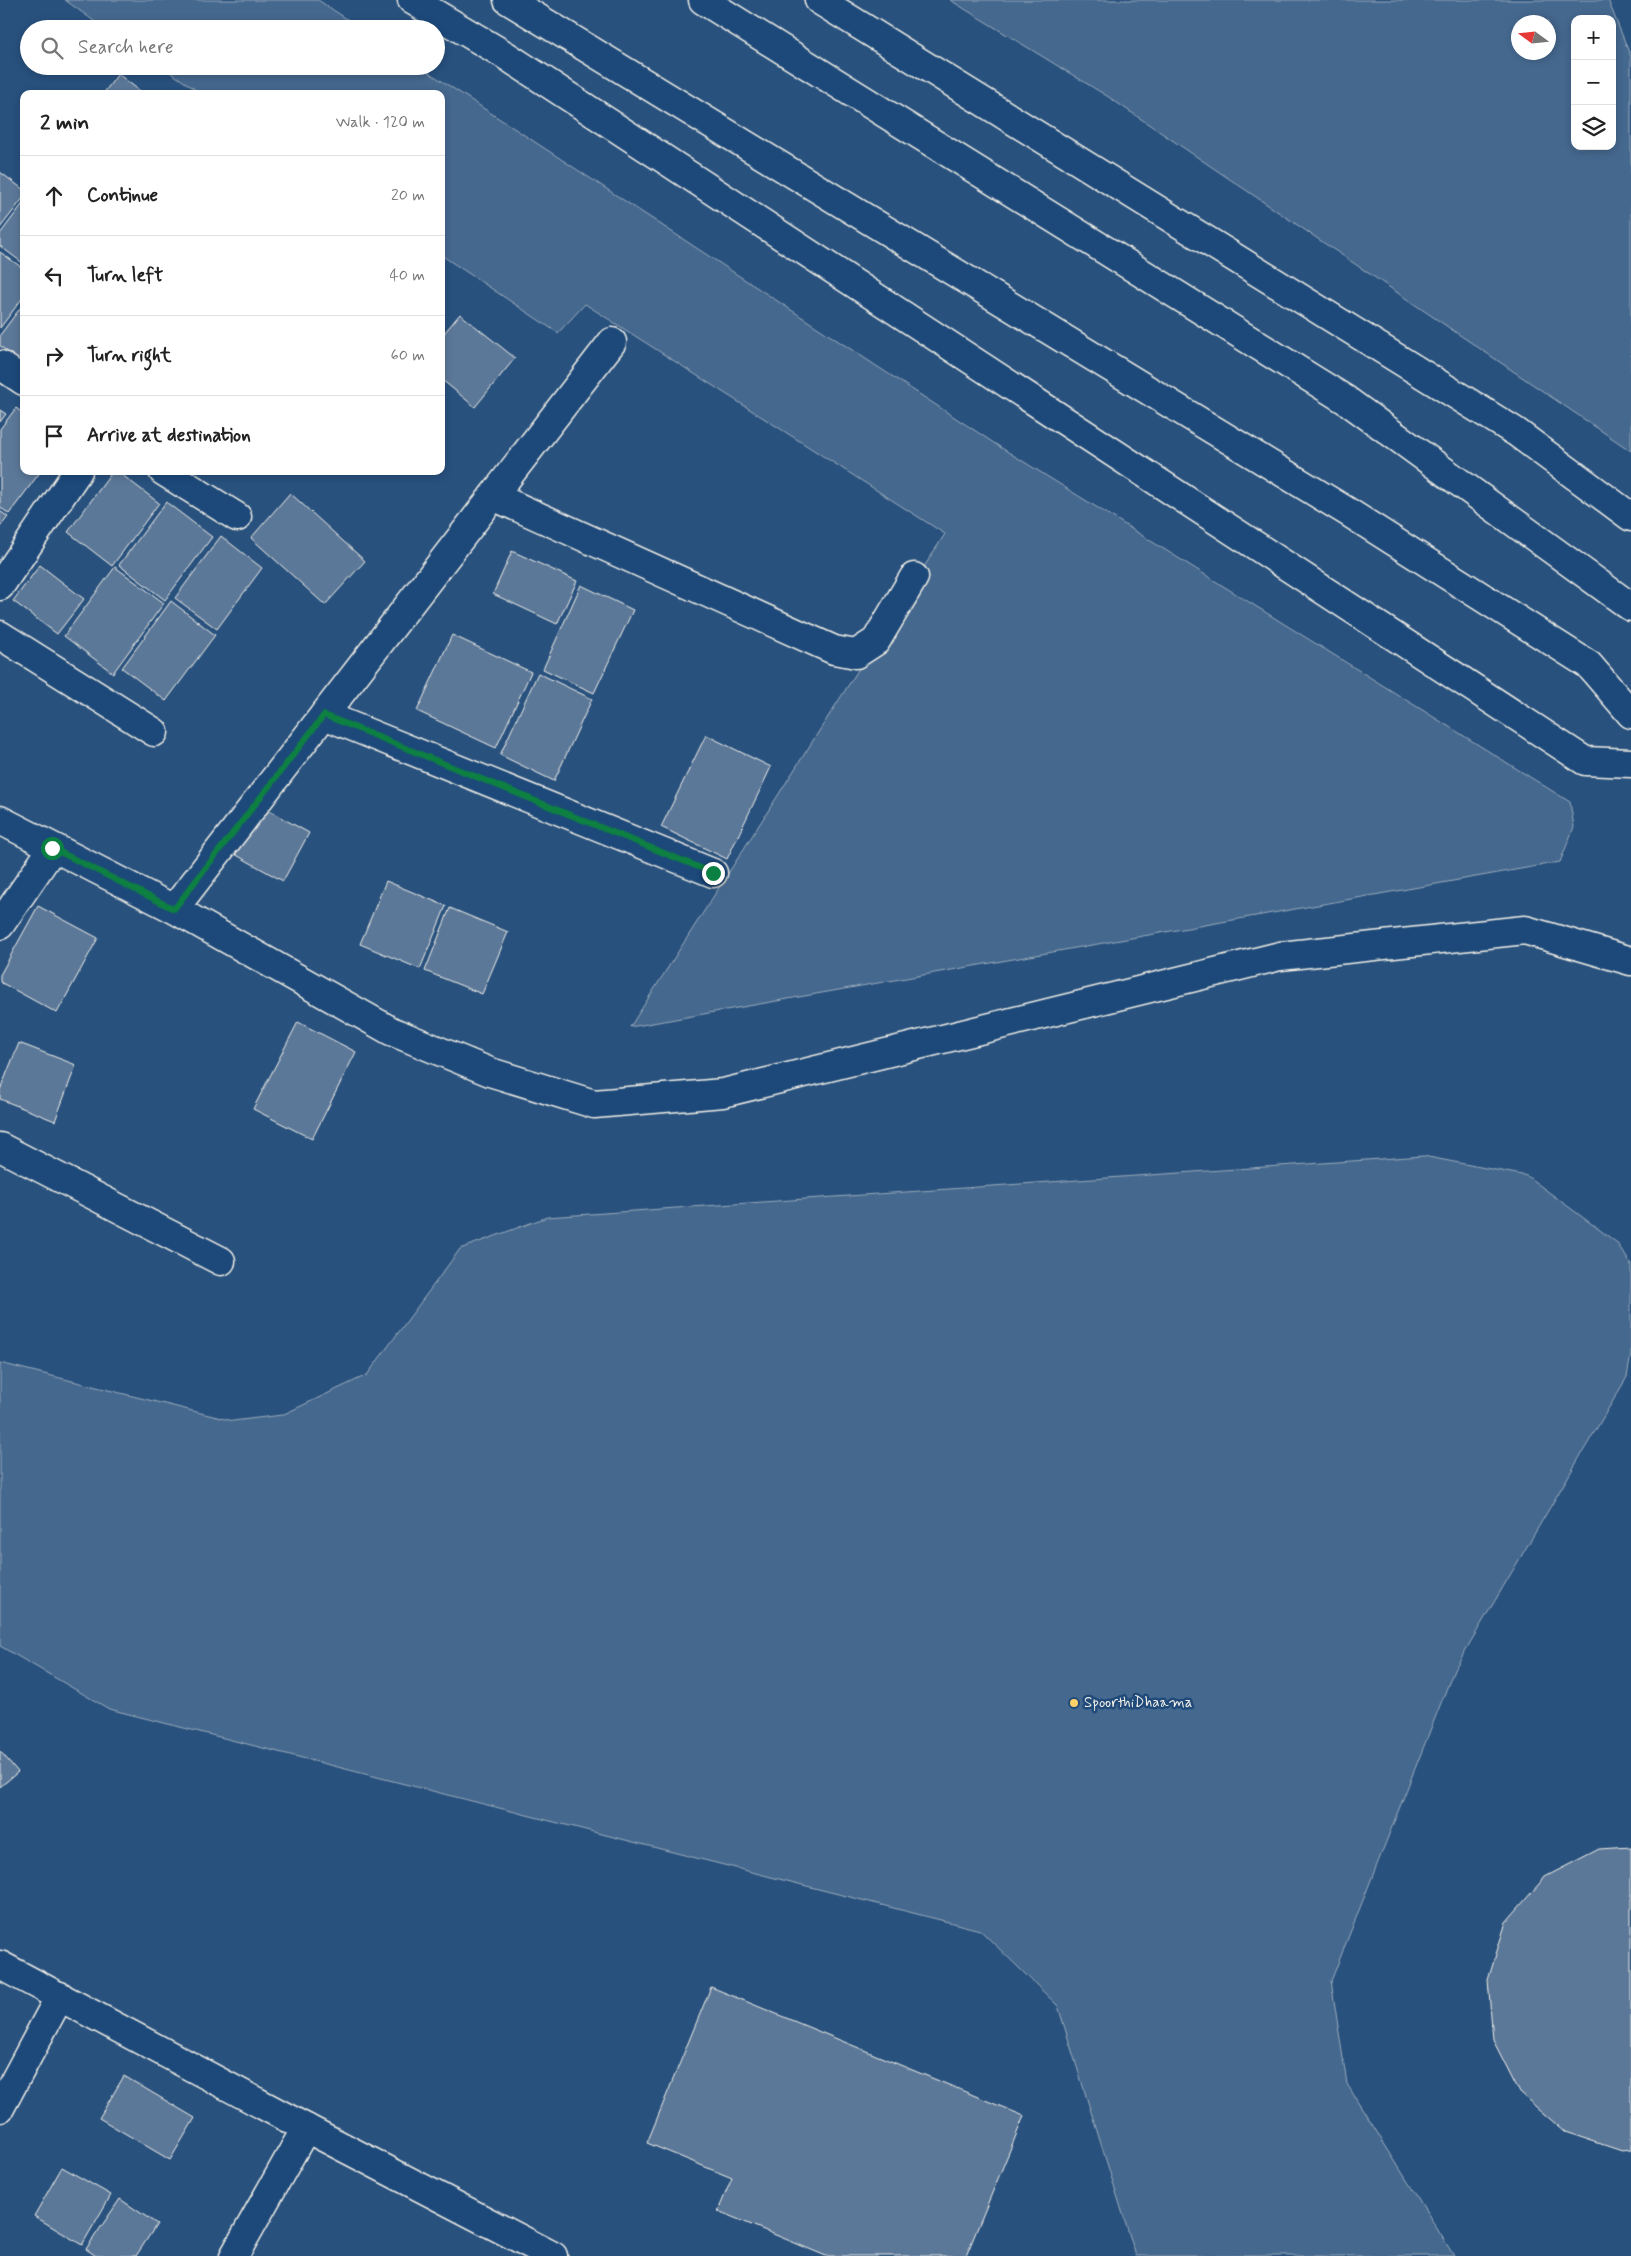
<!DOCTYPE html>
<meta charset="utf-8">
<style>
body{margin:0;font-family:Mynerve,sans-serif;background:#f2f2f2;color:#222}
.controls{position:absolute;right:15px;top:15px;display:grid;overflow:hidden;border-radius:10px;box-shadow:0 2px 8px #0003}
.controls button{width:45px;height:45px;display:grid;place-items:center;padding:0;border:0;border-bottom:1px solid #e0e0e0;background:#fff;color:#222;font:25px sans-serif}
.compass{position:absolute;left:1511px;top:15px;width:45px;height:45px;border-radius:50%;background:#fff;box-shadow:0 2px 8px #0003;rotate:285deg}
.stop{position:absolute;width:15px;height:15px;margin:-11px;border:4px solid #0b8043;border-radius:50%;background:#fff}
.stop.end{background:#0b8043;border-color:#fff;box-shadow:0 1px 5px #0008}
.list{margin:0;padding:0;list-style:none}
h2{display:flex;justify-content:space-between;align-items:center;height:65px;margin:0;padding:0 20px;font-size:21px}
h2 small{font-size:16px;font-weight:400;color:#767676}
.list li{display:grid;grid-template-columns:32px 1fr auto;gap:15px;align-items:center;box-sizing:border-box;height:80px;padding:0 20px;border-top:1px solid #e0e0e0}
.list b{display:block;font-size:19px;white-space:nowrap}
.list em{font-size:16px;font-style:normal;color:#767676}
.icon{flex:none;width:28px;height:28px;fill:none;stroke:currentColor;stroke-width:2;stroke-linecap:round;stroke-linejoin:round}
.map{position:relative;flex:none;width:1631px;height:2256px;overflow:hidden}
.search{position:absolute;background:#fff;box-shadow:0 2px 8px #0003;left:20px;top:20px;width:425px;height:55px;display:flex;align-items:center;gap:12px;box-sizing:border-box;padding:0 18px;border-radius:28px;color:#767676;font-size:19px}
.panel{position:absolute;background:#fff;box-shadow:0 2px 8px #0003;left:20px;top:90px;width:425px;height:385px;border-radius:10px}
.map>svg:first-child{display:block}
</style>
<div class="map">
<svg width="1631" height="2256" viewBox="0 0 1631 2256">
<rect width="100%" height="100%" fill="#28517e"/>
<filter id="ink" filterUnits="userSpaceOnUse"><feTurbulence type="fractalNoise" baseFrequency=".02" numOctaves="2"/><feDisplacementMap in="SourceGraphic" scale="10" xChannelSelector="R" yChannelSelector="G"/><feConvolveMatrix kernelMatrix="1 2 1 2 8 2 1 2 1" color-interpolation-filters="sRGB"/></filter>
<g filter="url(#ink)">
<g fill="#45688e" stroke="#9cacbb" fill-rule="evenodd">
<polygon points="65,0 318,0 362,29 105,29"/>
<path d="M 950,0 L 1608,0 L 1631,57 L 1631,451 L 1107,96 ZM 1575,19 L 1612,19 L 1612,146 L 1575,146 ZM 1548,22 L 1548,52 L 1518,52 L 1518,22 Z"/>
<polygon points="161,66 419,66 1000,447 1570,802 1574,827 1560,862 630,1027 945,534 585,304 558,333 441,255 441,94 202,94"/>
<polygon points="1423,1156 1527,1176 1616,1242 1631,1264 1631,1354 1627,1377 1454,1670 1331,1981 1347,2084 1454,2256 1136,2256 1058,2006 980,1930 109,1709 0,1646 0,1363 233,1421 282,1415 367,1375 460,1249 547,1217"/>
</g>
<g fill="#5b7899" stroke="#f4f1e8">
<polygon points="118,74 144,94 103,94"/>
<polygon points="0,172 24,190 24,197 0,228"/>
<polygon points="24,202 24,264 0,246 0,234"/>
<polygon points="0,252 24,269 24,296 0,328"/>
<polygon points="24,303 24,364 0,346 0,335"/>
<polygon points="460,314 515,358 475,407 441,379 441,337"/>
<polygon points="16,408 24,414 24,471 41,471 9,514 0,507 0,429"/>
<polygon points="0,410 6,414 0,422"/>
<polygon points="113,471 117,471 159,503 112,566 68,532"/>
<polygon points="290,493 365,561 325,605 251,538"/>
<polygon points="166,502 212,537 165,600 119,565"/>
<polygon points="0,511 8,517 0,527"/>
<polygon points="221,536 262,568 217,629 175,598"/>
<polygon points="512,551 577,581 557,624 493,594"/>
<polygon points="40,565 84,599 57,634 13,601"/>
<polygon points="115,567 164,603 113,673 64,636"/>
<polygon points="581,585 633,610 594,693 543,669"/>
<polygon points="171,601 215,635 166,701 122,668"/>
<polygon points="452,635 531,672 496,748 417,711"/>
<polygon points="538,673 592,699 554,781 500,755"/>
<polygon points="706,735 771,767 727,859 661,827"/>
<polygon points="257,804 309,833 283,881 231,852"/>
<polygon points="386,881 446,906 420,969 360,944"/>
<polygon points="38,906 98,938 57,1013 0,982 0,975"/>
<polygon points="450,908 508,932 482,994 425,971"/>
<polygon points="298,1022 356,1052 312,1139 253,1109"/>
<polygon points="19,1043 76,1065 55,1121 0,1099 0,1090"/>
<polygon points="0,1751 18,1772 0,1787"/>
<polygon points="1631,1847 1631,2150 1622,2151 1565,2132 1520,2093 1493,2040 1488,1980 1506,1922 1545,1877 1599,1849"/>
<polygon points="711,1987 1024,2116 966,2256 826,2256 718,2211 732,2178 647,2143"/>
<polygon points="124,2076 195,2118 170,2160 99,2118"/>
<polygon points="62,2167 111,2195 82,2245 34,2216"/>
<polygon points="120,2199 157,2224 136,2256 96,2256 86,2249"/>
</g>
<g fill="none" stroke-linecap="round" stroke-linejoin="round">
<g stroke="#f4f1e8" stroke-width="31">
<g id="minor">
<polyline points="412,0 505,55 1585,761 1631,763"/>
<polyline points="819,0 1516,432 1631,517"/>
<polyline points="0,365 24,381"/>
<polyline points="163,471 237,517"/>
<polyline points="493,496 834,650 856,654 876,641 914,577"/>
<polyline points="0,586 78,471"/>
<polyline points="0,635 154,732"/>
<polyline points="324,715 713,873"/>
<polyline points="0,820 174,909 391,1031 490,1072 594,1104 723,1093 1280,956 1525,930 1631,961"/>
<polyline points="174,909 612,342"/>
<polyline points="0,925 52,849"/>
<polyline points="0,1147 221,1261"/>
<polyline points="0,1965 306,2128 553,2256"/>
<polyline points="0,2108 60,1996"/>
<polyline points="234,2256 306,2128"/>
</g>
</g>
<g stroke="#f4f1e8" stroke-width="31">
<g id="major">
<polyline points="508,0 1348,512 1589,665 1631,714"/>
<polyline points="703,0 1346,400 1631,607"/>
</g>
</g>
<use href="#minor" stroke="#1f4a7a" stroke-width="28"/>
<use href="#major" stroke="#1f4a7a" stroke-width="28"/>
</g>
</g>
<g fill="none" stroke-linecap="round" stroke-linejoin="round" filter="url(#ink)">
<polyline stroke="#0b8043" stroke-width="6" points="52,848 174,909 324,715 713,873"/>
</g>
<circle fill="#ffd166" stroke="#1f4a7a" stroke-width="2" cx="1074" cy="1703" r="5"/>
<g text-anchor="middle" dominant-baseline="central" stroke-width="5" stroke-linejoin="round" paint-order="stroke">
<g font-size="15" fill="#f4f1e8" stroke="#1f4a7a" text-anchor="start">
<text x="1084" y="1703">SpoorthiDhaama</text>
</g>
</g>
</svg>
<div class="controls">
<button>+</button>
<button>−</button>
<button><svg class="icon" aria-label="layers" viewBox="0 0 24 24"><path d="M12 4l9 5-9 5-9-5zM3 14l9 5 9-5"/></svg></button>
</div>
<svg class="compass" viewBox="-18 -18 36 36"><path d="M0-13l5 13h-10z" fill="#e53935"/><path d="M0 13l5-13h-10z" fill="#767676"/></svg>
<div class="stop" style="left:52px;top:848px"></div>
<div class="stop end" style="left:713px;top:873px"></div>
<div class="search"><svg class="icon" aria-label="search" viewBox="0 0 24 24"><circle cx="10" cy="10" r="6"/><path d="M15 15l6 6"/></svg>Search here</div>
<section class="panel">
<h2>2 min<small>Walk · 120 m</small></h2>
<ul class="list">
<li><svg class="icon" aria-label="ahead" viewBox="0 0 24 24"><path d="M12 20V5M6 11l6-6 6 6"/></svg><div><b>Continue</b></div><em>20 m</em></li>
<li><svg class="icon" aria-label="left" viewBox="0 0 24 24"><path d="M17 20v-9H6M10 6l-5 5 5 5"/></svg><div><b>Turn left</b></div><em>40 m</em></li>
<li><svg class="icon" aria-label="right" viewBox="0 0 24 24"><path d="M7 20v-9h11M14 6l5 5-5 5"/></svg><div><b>Turn right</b></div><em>60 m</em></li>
<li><svg class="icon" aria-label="arrive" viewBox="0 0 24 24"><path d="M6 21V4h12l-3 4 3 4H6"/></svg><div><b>Arrive at destination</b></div></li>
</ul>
</section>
</div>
